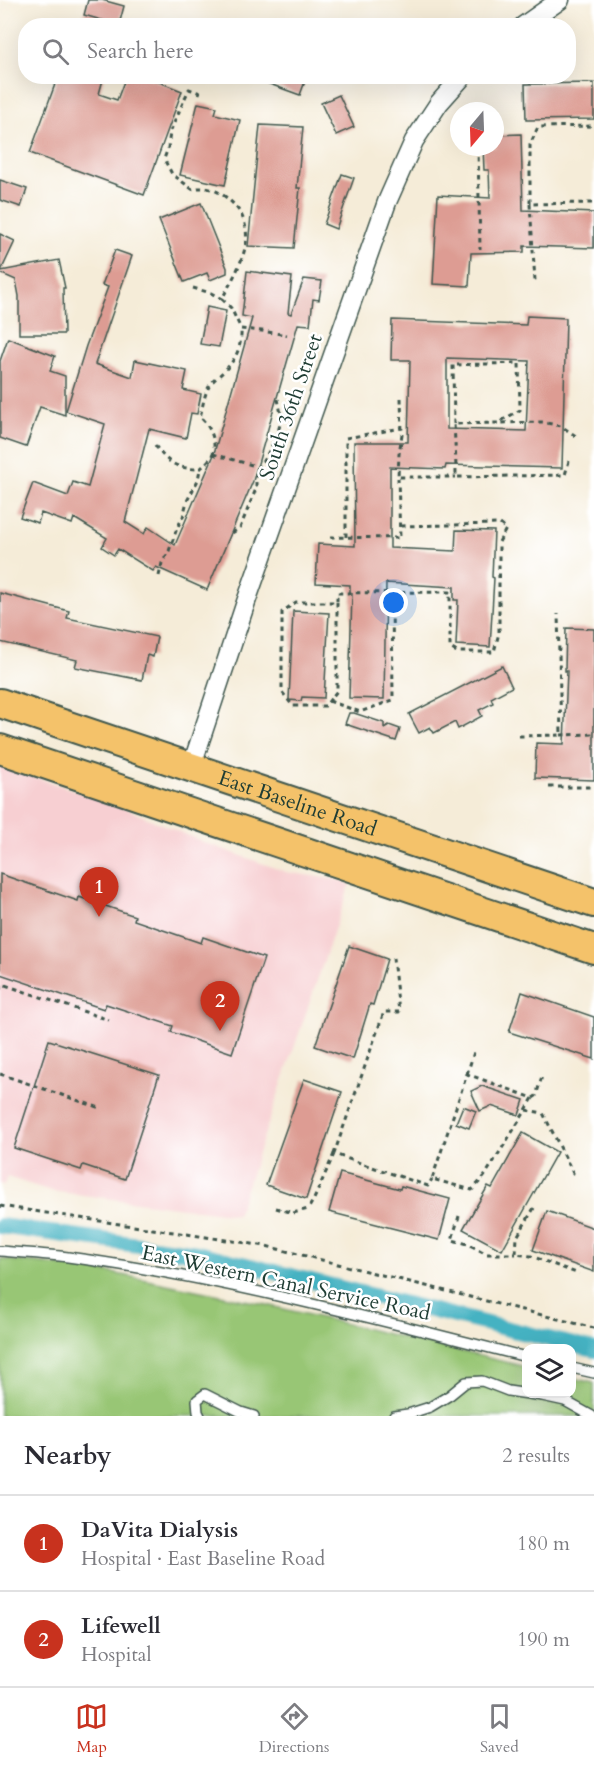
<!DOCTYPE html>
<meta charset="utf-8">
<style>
body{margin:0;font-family:Cardo,serif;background:#f2f2f3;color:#2b2b33}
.controls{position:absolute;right:18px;bottom:18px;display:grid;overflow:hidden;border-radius:12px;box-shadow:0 6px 24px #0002}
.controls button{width:54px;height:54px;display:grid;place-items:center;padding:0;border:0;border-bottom:2px solid #e1e1e2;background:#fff;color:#2b2b33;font:30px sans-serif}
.compass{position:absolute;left:450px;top:102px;width:54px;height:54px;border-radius:50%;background:#fff;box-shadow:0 6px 24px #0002;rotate:199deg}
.you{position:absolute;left:394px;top:603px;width:21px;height:21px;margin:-15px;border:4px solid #fff;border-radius:50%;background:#1a73e8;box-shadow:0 0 0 9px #1a73e833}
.badge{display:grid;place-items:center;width:39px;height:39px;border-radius:50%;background:#c8321e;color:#fff;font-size:20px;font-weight:700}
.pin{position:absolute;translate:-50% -50px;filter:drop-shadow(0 2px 3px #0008)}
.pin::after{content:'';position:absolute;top:32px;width:21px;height:18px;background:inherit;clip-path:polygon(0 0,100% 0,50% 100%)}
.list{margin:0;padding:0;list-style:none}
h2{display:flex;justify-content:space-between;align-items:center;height:78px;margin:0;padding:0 24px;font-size:26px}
h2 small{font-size:20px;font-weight:400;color:#7c7c81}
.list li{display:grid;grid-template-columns:39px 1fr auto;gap:18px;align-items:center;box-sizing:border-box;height:96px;padding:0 24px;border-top:2px solid #e1e1e2}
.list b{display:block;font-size:22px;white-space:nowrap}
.list p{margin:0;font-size:20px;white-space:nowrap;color:#7c7c81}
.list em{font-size:20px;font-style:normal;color:#7c7c81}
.icon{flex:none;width:33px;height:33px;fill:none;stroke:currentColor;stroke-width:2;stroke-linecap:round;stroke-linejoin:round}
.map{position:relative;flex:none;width:594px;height:1416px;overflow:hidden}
.search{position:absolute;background:#fff;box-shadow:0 6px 24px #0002;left:18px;right:18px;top:18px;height:66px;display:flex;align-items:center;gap:15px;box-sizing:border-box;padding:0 21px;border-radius:24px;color:#7c7c81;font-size:22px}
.sheet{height:270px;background:#fff}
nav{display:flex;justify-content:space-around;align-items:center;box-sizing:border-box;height:84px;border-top:2px solid #e1e1e2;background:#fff;font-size:16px;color:#7c7c81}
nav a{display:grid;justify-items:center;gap:3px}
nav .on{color:#c8321e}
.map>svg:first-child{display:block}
</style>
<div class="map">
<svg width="594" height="1416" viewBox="0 0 594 1416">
<rect width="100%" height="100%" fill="#fff"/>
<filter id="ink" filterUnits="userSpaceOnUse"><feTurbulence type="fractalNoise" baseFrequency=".0167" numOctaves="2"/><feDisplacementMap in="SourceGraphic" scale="12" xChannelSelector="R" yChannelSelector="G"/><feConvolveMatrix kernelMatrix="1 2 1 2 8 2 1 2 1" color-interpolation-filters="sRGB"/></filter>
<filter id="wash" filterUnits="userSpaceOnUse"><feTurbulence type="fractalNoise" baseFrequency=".008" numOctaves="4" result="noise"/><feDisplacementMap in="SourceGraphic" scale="24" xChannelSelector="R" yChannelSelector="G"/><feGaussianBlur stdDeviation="1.35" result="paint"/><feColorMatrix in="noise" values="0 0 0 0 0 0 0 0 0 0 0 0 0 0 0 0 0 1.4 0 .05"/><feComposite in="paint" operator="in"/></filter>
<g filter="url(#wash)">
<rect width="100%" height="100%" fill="#f5ecd8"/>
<polygon fill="#f7cfd2" points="0,765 117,805 203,842 286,872 344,881 350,884 237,1215 51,1191 7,1177 4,1185 0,1184"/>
<polygon fill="#98c675" stroke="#5c8254" stroke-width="1.5" points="0,1259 98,1270 259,1303 526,1367 526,1394 572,1394 572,1378 594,1383 594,1416 0,1416"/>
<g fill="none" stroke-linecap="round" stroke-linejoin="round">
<polyline stroke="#45b2c2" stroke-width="16" points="0,1226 197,1253 594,1350"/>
</g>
<g id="blocks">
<g fill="#dd9c93" fill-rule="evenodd">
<polygon points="88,0 102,0 124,6 119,25 84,15"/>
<polygon points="58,76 104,76 99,94 117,100 126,76 144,76 182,91 144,195 30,153"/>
<polygon points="254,76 307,76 300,95 253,78"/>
<polygon points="594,83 594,119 526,120 525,84"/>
<polygon points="339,95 354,127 336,135 321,103"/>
<polygon points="198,103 217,107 215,114 240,120 225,185 180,175"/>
<polygon points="260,125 303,127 297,188 300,188 294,248 248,246"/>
<polygon points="521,134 523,210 594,213 594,248 524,246 524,252 471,253 469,286 433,284 438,195 490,198 489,170 484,170 483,147 495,147 495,135"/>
<polygon points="342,174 354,178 336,229 324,224"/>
<polygon points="0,180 27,189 21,207 0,200"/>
<polygon points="201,203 227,268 227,273 210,280 207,273 184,282 159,220"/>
<polygon points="0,234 15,241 1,271 59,260 65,288 63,288 64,334 19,334 19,296 16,280 0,273"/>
<polygon points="115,250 132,256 95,364 132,377 135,360 187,371 183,390 201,394 197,414 191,413 186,438 149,429 125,522 144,534 148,527 175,545 213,457 252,318 242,316 247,271 292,277 288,313 291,314 304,279 322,281 319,300 313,299 310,325 298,324 253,481 207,590 156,567 153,571 118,549 114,555 102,547 107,538 74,518 72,524 41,513 38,523 20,517 33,483 68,496 73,482 88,487 105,424 66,411 86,346 108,287 102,285"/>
<polygon points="207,307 226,311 219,347 200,344"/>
<path d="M 527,316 L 566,318 L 562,468 L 446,465 L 445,469 L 390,467 L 390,548 L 455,551 L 456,530 L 494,531 L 492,577 L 494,578 L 490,647 L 456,645 L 458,600 L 454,600 L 454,587 L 386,583 L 384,699 L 349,698 L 352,593 L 350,593 L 350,585 L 316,583 L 318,544 L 355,546 L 354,442 L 408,442 L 410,360 L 391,360 L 392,320 L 526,325 ZM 447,358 L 529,361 L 526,431 L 447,429 Z"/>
<polygon points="8,338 55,356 50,371 65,376 65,415 40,407 26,447 0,438 0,361"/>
<polygon points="0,593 69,611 67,618 157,637 153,657 147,655 142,680 75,667 77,660 0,642"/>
<polygon points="293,611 329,613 324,698 302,697 301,701 289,700"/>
<polygon points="566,628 594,629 594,780 535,778 536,743 564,744 567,671 565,671"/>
<polygon points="502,666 512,687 491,698 493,703 479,710 482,716 458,729 455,722 434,733 430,727 419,733 409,714"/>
<polygon points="349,713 354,713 384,723 384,728 389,725 400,729 396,741 345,724"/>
<polygon points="0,874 78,901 79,897 135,916 134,920 201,943 203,937 264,958 232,1053 171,1032 173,1026 106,1004 104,1009 0,974"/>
<polygon points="349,946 387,959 373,1005 370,1004 353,1059 315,1046"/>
<polygon points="522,992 594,1017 594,1059 509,1032"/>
<polygon points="49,1040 159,1075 125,1179 83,1165 81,1170 14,1148"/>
<polygon points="304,1079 342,1092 306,1199 266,1185"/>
<polygon points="482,1086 524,1100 519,1115 491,1106 480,1111 471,1091"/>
<polygon points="463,1106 476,1111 469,1128 456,1123"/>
<polygon points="523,1133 557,1152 502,1250 463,1229 488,1186 492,1188"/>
<polygon points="340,1173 400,1189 401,1186 450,1199 439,1240 329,1212"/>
<polygon points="547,1211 594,1228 594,1272 533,1250"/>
</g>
</g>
</g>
<g filter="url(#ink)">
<use href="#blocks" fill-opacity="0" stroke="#3f574d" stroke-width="1.5"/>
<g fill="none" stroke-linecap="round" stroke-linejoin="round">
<g stroke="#3f574d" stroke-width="12">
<g id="service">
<path d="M 0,1251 C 23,1253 46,1254 68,1257 C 223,1278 375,1319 526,1357"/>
<polyline points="572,1368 594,1373"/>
<polyline points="200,1416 198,1412 197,1400 205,1394 241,1412 254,1416"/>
<polyline points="394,1416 408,1414 430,1407 450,1395 466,1382 482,1381 508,1391 542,1396 565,1401 592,1416"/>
</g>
</g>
<g stroke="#3f574d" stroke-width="21">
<g id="minor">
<polyline points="523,26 560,0"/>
<polyline points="191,768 246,602 387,202 414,141 439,103 463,76"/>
</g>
</g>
<g stroke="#3f574d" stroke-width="32">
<g id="primary">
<path id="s1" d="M 0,703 L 594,903"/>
<polyline points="0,749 594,949"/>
</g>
</g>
<g stroke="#3f574d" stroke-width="3" stroke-dasharray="4.5 4.5" stroke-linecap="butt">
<polyline points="478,148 480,249"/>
<polyline points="592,203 530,204 530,145 538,127 594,126"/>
<polyline points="530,204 535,281"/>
<path d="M 193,288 L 211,293 L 222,299 C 240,265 264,229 227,198 C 216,189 206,186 192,189 L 172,174 L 164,159 L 168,148 L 170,132 L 189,89 L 203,94"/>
<polyline points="222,299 231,308 241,329 262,331 287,335"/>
<polyline points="401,398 402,434 399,454 398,477 456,477"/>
<polyline points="454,424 453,365 519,363 520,410 501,421"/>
<path d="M 155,445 C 167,464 179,469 200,469 C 204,465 211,459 213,453 C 217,440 209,425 200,417 C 203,406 204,394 210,385 C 213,380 219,376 223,372 C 236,360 242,346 241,329"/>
<path d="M 213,454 L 259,467 C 268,454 282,430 281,414 C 280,409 279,404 278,399"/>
<path d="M 569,461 L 565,475 L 456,477 C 456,459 455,442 454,424 L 542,422 L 561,426 L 576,436"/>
<polyline points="232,533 240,528 256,489 256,472 259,467"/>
<polyline points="330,537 400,538 398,478"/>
<polyline points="346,537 346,438 402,428"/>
<polyline points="159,576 162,563 169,551 177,528 183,517 187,501 198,480 200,469"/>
<polyline points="337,602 337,691 325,706 293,706 282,692 282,612 296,602 337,602 337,593 450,592 450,648 457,652 494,652 499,633 499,542 506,529 500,524 399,526"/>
<polyline points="329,701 360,712 393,700 392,593"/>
<polyline points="561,735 594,734"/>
<polyline points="519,736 561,735 558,614"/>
<polyline points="549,787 594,787"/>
<polyline points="393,958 399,1012 384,1012 334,1154 428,1186 432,1179"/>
<polyline points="0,989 2,984 109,1020"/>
<polyline points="0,1074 100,1108"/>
<polyline points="467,1074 475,1049"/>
<polyline points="533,1098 536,1096 542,1076"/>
<polyline points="526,1110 533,1098 467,1074 432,1179 472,1190 484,1177 526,1110 543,1113 574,1175"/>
<polyline points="0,1206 266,1246 594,1328"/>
<polyline points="276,1208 293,1213 308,1209 314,1199 334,1154"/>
<polyline points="534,1208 517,1237 516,1254 531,1256 579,1274"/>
<polyline points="459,1216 452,1240 468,1244 487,1254 516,1254"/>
</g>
<use href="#service" stroke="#fff" stroke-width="9"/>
<use href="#minor" stroke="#fff" stroke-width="18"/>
<use href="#primary" stroke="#f4c26a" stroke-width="28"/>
</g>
</g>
<g text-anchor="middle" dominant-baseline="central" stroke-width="5" stroke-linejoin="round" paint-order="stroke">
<g font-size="21" fill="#1f3d34" stroke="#fff">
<text transform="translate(291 407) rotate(-71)">South 36th Street</text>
<text stroke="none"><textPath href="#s1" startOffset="314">East Baseline Road</textPath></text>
<text transform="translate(286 1283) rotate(12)">East Western Canal Service Road</text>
</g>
</g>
</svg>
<div class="controls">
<button><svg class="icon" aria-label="layers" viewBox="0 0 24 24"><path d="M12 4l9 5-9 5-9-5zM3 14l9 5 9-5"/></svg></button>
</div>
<svg class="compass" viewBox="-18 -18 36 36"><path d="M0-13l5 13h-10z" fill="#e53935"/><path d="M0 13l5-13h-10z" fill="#7c7c81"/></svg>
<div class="you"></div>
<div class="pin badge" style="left:99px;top:917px">1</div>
<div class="pin badge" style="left:220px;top:1031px">2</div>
<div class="search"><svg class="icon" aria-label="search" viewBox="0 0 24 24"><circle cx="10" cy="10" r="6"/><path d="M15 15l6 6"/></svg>Search here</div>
</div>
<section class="sheet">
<h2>Nearby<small>2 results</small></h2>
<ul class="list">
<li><span class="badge">1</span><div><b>DaVita Dialysis</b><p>Hospital · East Baseline Road</p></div><em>180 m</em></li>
<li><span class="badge">2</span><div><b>Lifewell</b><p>Hospital</p></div><em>190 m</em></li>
</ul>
</section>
<nav>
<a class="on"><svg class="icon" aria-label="map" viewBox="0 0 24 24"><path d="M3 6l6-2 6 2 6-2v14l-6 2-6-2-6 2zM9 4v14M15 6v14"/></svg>Map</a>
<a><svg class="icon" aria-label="directions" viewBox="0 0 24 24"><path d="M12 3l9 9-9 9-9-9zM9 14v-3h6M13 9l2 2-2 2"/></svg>Directions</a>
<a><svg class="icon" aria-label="saved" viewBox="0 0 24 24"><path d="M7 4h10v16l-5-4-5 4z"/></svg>Saved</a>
</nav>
